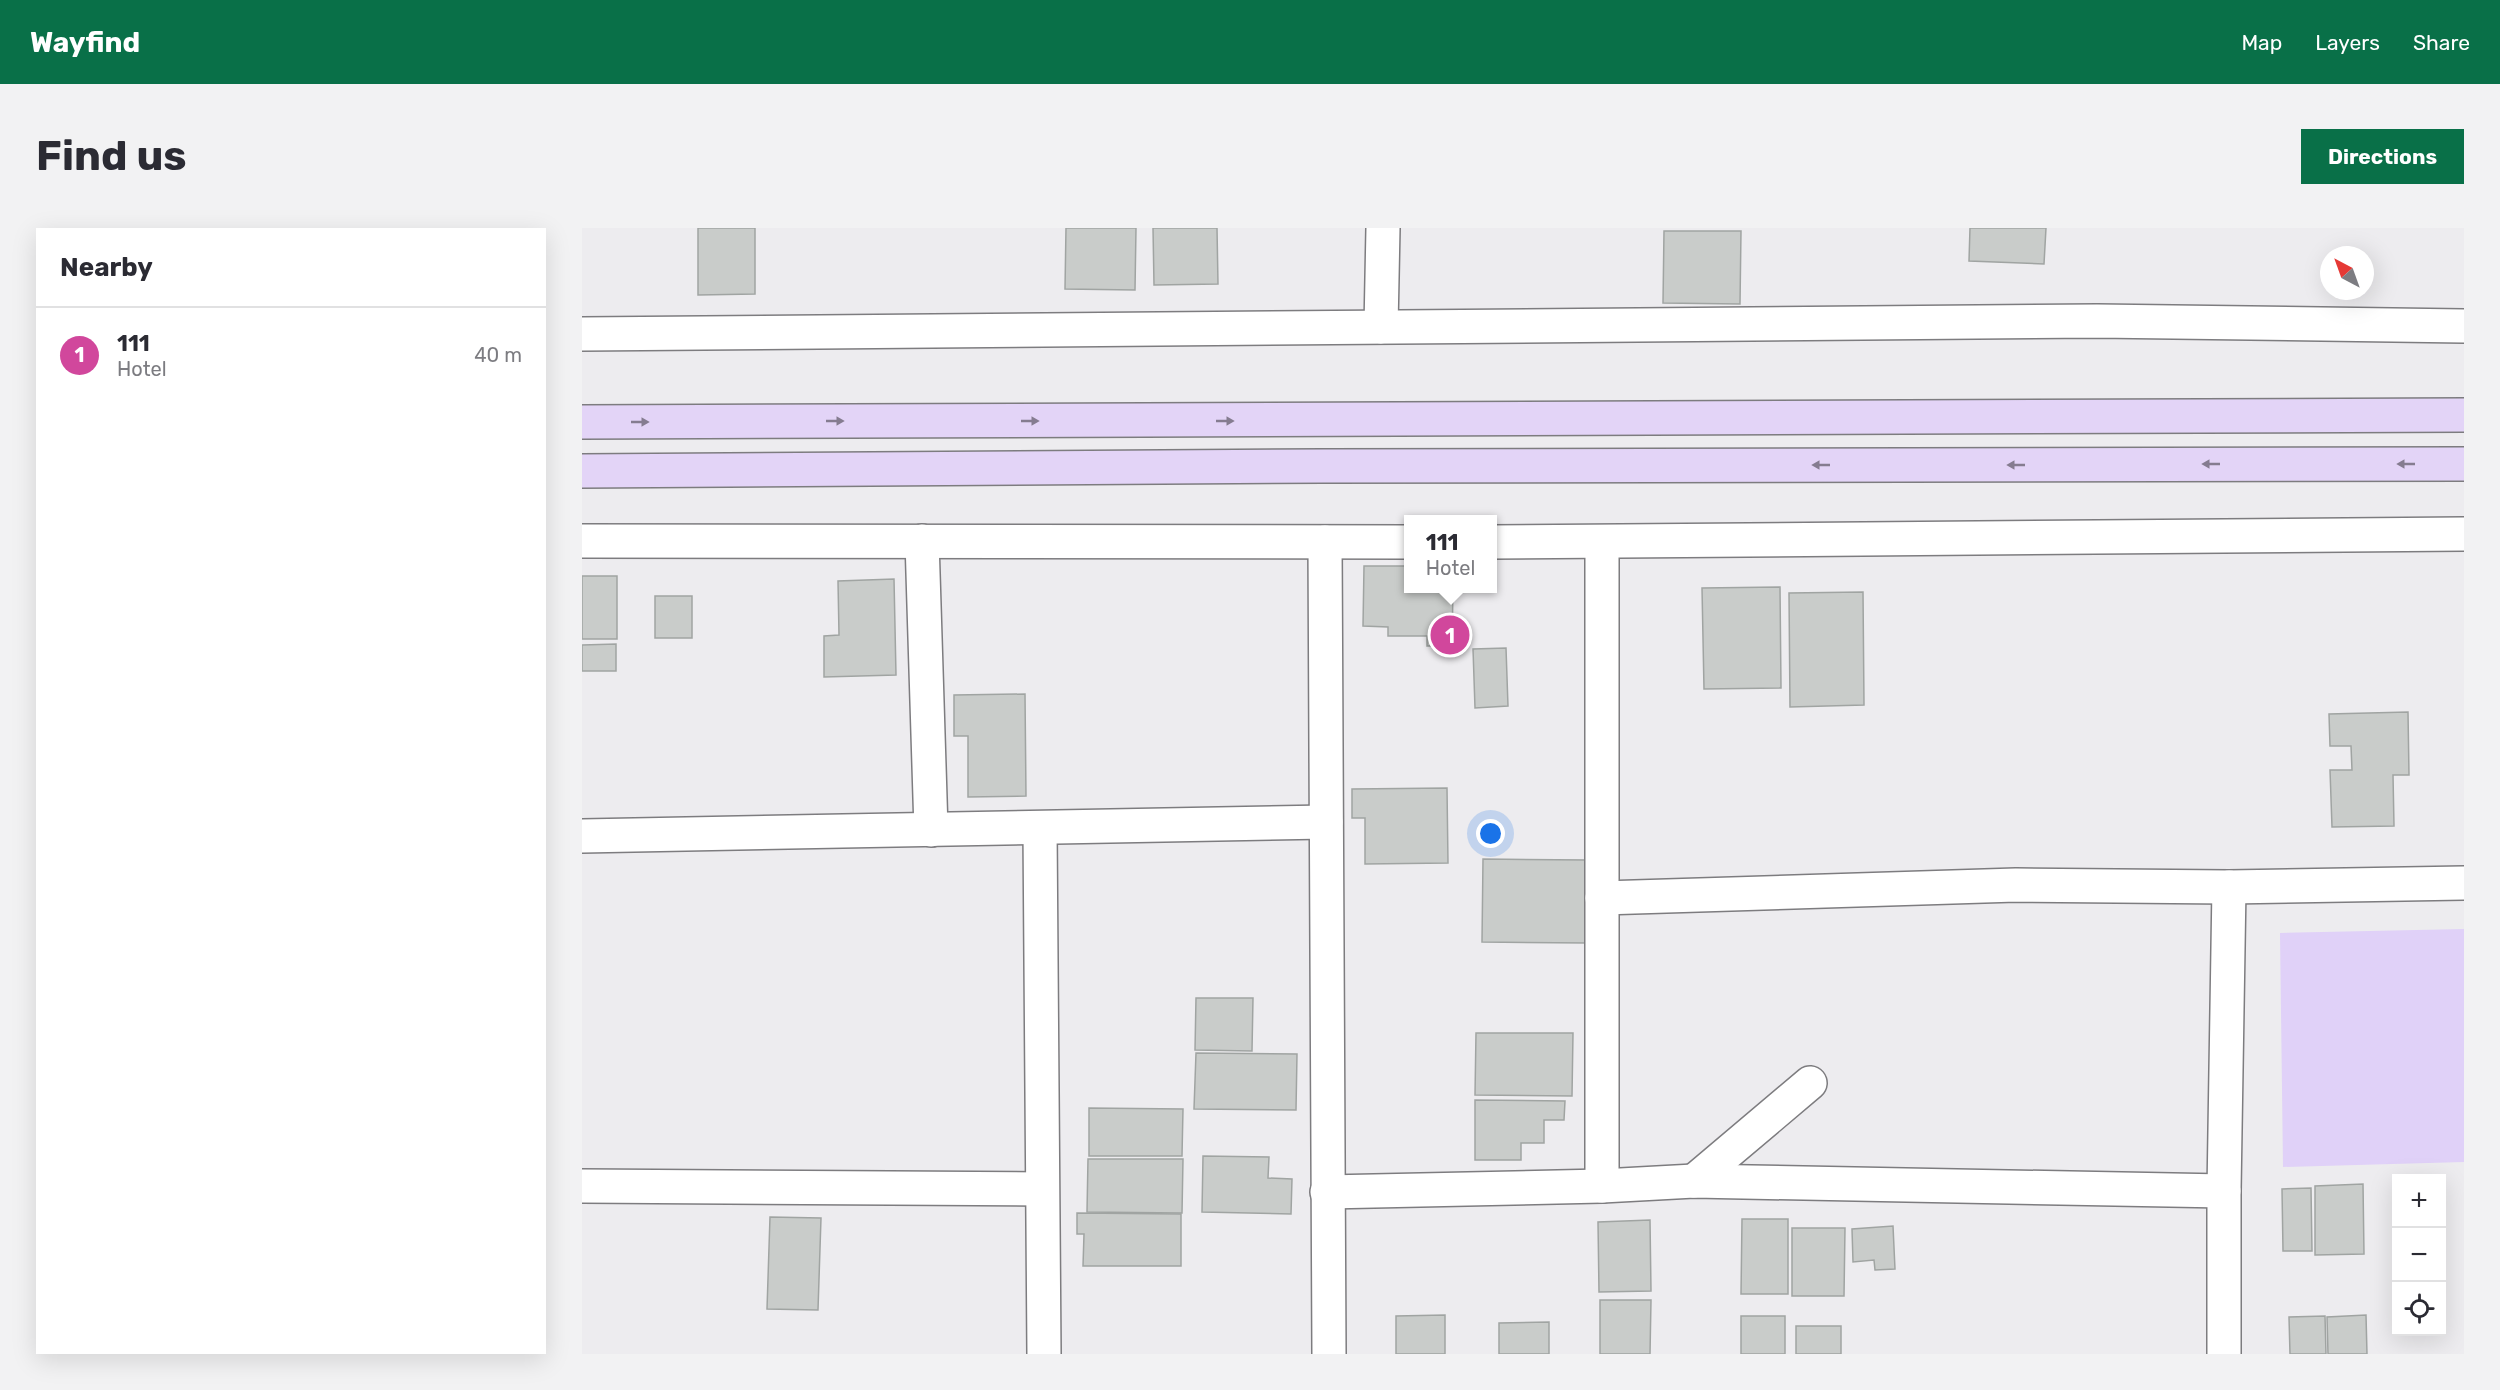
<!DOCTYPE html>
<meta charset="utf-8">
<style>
body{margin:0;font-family:Rubik,sans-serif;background:#f2f2f3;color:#2b2b33}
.controls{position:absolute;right:18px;bottom:18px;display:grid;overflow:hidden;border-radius:0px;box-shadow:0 6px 24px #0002}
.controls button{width:54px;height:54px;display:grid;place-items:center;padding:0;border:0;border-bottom:2px solid #e1e1e2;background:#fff;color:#2b2b33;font:30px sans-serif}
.compass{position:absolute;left:1738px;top:18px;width:54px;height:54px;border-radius:50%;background:#fff;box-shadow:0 6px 24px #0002;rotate:319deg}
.you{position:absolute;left:909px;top:606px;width:21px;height:21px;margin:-15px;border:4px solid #fff;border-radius:50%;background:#1a73e8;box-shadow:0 0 0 9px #1a73e833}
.badge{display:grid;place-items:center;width:39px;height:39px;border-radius:50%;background:#097048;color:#fff;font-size:20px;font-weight:700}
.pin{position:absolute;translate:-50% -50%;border:3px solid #fff;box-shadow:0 2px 6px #0006}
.popup{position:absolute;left:822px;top:287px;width:93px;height:78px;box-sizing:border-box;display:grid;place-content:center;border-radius:0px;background:#fff;filter:drop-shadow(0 2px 4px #0005);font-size:20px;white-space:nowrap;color:#7c7c81}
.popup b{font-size:22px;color:#2b2b33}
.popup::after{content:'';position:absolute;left:50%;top:100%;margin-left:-12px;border:12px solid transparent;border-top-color:#fff}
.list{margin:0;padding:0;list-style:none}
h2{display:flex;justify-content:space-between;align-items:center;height:78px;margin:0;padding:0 24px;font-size:26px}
h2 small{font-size:20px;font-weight:400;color:#7c7c81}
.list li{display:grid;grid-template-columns:39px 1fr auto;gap:18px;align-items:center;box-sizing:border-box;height:96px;padding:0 24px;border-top:2px solid #e1e1e2}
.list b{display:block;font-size:22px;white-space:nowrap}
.list p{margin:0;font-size:20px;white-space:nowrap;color:#7c7c81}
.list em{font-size:20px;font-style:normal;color:#7c7c81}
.icon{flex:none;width:33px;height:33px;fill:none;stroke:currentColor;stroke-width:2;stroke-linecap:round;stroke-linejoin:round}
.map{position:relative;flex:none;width:1882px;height:1126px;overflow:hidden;border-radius:0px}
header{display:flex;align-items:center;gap:36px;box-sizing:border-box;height:84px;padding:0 30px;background:#097048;color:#fff}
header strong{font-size:28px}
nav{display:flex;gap:33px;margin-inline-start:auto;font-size:21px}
.intro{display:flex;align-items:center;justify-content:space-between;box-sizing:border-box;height:144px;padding:0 36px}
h1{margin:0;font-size:42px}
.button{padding:15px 27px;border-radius:0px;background:#097048;color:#fff;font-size:21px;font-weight:700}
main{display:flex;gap:36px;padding:0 36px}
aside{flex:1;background:#fff;border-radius:0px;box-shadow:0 6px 24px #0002}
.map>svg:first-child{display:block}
</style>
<header>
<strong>Wayfind</strong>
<nav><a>Map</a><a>Layers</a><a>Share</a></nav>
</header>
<div class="intro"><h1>Find us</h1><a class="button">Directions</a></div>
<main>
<aside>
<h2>Nearby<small></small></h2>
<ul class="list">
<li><span class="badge" style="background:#d1479c">1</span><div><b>111</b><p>Hotel</p></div><em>40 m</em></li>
</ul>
</aside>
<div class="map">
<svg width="1882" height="1126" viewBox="0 0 1882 1126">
<rect width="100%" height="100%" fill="#edecef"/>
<polygon fill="#e0d1f8" points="1882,701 1882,934 1701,939 1698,705"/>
<g fill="#c9ccca" stroke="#a0a4a2" stroke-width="1.5">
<polygon points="116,0 173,0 173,66 116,67"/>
<polygon points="484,0 554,0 553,62 483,61"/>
<polygon points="571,0 635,0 636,56 572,57"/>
<polygon points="1388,0 1464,0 1462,36 1387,33"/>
<polygon points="1082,3 1159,3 1158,76 1081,75"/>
<polygon points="782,338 826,338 826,360 871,360 870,418 845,418 845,408 806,408 806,399 781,398"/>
<rect x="0" y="348" width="35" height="63"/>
<polygon points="312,351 314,447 242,449 242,408 257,407 256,353"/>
<polygon points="1198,359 1199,460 1122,461 1120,360"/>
<polygon points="1281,364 1282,477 1208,479 1207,365"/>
<rect x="73" y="368" width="37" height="42"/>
<polygon points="34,416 34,443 0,443 0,417"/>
<polygon points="924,420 926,478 893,480 891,421"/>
<polygon points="443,466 444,568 386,569 386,508 372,508 372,467"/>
<polygon points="1826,484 1827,547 1811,547 1812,598 1750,599 1748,542 1770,542 1769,518 1748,518 1747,486"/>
<polygon points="865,560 866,635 783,636 783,590 770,590 770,561"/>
<polygon points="901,631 1006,632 1005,715 900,714"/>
<polygon points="614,770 671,770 670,823 613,822"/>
<polygon points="894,805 991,805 990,868 893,867"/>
<polygon points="614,825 715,826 714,882 612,881"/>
<polygon points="893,872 983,873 982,892 962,892 962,915 939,915 939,932 893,932"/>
<polygon points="507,880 601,881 600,928 507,928"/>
<polygon points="621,928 687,929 686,950 710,951 709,986 620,984"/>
<polygon points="506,931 601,931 600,985 505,984"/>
<polygon points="1781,956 1782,1026 1733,1027 1733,958"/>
<polygon points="1729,960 1730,1023 1701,1023 1700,961"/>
<polygon points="495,985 599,986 599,1038 501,1038 502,1006 495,1006"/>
<polygon points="188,989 239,990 236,1082 185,1081"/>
<polygon points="1160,991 1206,991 1206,1066 1159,1066"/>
<polygon points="1068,992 1069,1063 1017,1064 1016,994"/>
<polygon points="1311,998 1313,1041 1293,1042 1292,1032 1271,1034 1270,1001"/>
<polygon points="1210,1000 1263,1000 1262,1068 1210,1068"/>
<polygon points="1018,1072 1069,1072 1068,1126 1018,1126"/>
<polygon points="863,1087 863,1126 814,1126 814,1088"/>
<polygon points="1784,1087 1785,1126 1746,1126 1745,1089"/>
<rect x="1159" y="1088" width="44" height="38"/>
<polygon points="1743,1088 1744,1126 1708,1126 1707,1089"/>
<polygon points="967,1094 967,1126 917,1126 917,1095"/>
<rect x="1214" y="1098" width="45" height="28"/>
</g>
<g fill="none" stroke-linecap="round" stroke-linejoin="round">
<g stroke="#7d7c7f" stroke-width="36">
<g id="street">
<polyline points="799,99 801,0"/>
<polyline points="0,106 1515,93 1882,98"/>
<polyline points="0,313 826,314"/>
<polyline points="340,313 349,602"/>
<polyline points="743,314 747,1126"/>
<polyline points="910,314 1882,306"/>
<polyline points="1020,314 1020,958"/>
<polyline points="458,600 462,1126"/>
<polyline points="0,608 744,594"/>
<polyline points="1020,670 1434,657 1647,659 1882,655"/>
<polyline points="1112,953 1228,855"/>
<polyline points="0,958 459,961"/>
<polyline points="745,964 1020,958 1112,953 1642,963"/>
<polyline points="1642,1126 1642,963 1647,659"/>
</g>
</g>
<g stroke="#7d7c7f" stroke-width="36">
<g id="secondary">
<polyline points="0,194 1882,187"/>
<polyline points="0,243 741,238 1882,236"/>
</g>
</g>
<use href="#street" stroke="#fff" stroke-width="33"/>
<use href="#secondary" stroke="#e3d4f7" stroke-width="33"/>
</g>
<defs><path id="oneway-solid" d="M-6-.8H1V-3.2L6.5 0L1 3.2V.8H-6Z" transform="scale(1.5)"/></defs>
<g fill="#857c90">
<use href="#oneway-solid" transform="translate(253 193)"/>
<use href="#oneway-solid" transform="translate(448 193)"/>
<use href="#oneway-solid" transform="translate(643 193)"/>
<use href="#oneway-solid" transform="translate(58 194)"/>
<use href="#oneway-solid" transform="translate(1629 236) rotate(180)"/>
<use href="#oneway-solid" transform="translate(1824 236) rotate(180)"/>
<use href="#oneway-solid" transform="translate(1239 237) rotate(180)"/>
<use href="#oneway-solid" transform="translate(1434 237) rotate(180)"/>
</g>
</svg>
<div class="controls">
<button>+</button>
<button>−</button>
<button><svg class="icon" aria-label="locate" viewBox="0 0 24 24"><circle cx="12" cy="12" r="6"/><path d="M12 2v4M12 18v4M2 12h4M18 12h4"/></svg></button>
</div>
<svg class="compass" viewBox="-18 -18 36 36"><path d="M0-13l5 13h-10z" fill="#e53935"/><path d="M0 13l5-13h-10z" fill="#7c7c81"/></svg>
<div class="you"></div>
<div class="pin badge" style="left:868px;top:407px;background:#d1479c">1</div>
<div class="popup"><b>111</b>Hotel</div>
</div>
</main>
